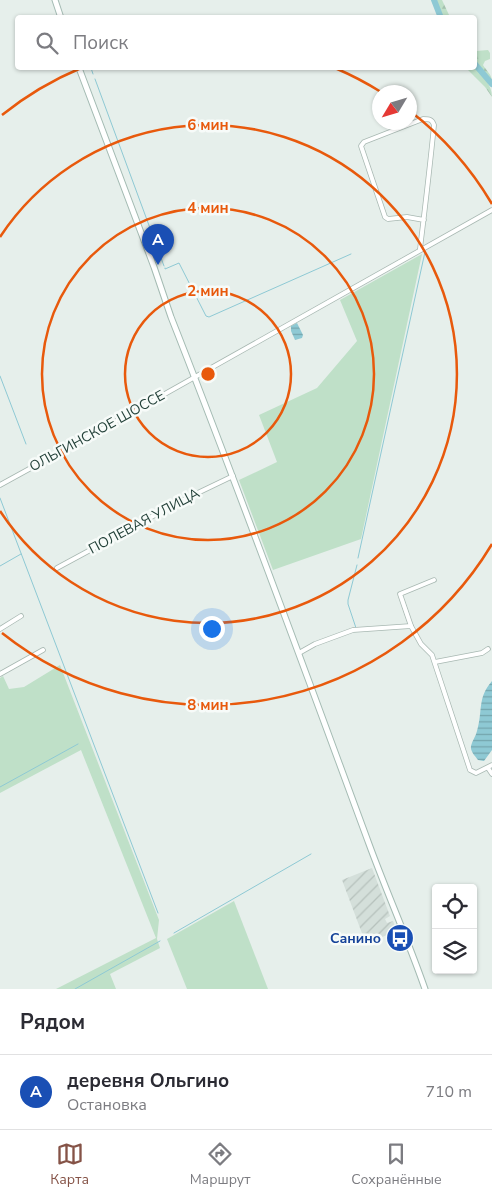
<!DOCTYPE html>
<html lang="ru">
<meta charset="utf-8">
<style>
body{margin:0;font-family:"Nunito Sans",sans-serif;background:#f2f2f3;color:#2b2b33}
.controls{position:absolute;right:15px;bottom:15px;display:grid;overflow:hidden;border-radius:5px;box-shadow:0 1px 4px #0004}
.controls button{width:45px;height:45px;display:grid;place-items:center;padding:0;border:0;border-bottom:1px solid #e1e1e2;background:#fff;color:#2b2b33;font:25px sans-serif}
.compass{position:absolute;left:372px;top:85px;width:45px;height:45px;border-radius:50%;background:#fff;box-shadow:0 1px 4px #0004;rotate:232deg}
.you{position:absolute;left:211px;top:628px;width:18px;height:18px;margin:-12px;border:4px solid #fff;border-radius:50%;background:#1a73e8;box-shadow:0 0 0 8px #1a73e833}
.badge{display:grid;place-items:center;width:32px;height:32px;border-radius:50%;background:#855347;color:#fff;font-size:16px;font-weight:700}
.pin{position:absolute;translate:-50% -41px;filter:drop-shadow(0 1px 2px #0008)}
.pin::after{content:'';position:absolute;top:26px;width:18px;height:15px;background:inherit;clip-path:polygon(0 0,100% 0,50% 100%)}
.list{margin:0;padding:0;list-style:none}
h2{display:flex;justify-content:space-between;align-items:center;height:65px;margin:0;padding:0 20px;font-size:21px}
h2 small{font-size:16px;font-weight:400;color:#7c7c81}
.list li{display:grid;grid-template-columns:32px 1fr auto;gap:15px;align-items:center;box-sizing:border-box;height:75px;padding:0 20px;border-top:1px solid #e1e1e2}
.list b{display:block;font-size:19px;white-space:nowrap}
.list p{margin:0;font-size:16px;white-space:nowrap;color:#7c7c81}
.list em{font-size:16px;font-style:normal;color:#7c7c81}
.icon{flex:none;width:28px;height:28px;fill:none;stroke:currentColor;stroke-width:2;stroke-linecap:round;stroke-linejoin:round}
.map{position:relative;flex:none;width:492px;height:989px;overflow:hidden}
.search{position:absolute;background:#fff;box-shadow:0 1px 4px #0004;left:15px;right:15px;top:15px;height:55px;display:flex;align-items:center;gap:12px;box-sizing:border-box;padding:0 18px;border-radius:5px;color:#7c7c81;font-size:19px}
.sheet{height:140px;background:#fff}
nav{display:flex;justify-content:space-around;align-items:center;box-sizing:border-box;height:70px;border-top:1px solid #e1e1e2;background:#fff;font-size:14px;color:#7c7c81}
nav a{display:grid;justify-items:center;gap:2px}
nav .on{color:#855347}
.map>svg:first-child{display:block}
</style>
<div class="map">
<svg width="492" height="989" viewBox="0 0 492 989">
<defs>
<pattern id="industrial-furrows" width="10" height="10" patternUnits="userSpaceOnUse" patternTransform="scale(1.25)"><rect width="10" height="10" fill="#d4dfda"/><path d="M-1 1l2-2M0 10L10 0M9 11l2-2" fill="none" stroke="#b6c1bc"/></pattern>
<pattern id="forest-firs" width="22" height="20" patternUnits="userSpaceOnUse" patternTransform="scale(1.25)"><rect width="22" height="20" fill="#bfe0c8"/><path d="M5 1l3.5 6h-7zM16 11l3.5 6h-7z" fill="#a4c1ad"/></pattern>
<pattern id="water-rules" width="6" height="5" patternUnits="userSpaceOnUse" patternTransform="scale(1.25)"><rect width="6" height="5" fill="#8ec9d4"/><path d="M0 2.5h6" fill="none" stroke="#74a5ad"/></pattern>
</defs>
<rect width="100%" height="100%" fill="#e6efeb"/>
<polygon fill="url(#industrial-furrows)" points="372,868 390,916 385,919 387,923 393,921 396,929 394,930 394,932 366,944 342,880"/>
<g fill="#bfe0c8">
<polygon points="422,254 361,539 273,570 239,480 277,462 259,415 317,388 357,341 340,300"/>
<polygon points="60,665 159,920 157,939 160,948 110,974 116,989 56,989 156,938 81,750 0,793 0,678 3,676 9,689 24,687"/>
<polygon points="234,901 268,989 187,989 167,939"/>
</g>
<g fill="url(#forest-firs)">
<polygon points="437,0 442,0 450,17 443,17 438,7"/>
<path d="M 475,50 L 476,51 L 488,50 L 490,53 L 490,59 L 485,61 L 483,65 C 486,70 492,75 492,81 L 475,60 Z"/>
<path d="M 474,67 C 482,75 492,84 492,97 L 485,87 L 466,68 Z"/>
</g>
<g fill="url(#water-rules)">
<polygon points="297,323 303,335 302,338 295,340 291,331 291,326"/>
<path d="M 492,681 L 492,750 L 484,761 L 478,760 C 475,756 470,751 471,746 C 472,741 476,736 477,731 C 483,711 477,698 492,681 Z"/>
</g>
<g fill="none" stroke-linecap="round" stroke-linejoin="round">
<g stroke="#8ec9d4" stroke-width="1">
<polyline points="91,68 93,74"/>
<polyline points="95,79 164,266"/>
<polyline points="165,268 165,269 179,263 206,316 209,317 351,254"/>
<polyline points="0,376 26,444"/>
<polyline points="0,498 158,913"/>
<polyline points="358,558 425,252"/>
<polyline points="0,566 21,554"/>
<polyline points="356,628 348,604 348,600 357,565"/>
<polyline points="0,787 78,744"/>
<polyline points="174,933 311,854"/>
<polyline points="75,989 160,941"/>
</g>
<g stroke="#8ec9d4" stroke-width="6">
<polyline points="434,0 441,18"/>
<polyline points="474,63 492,84"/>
</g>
<g stroke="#a8b8b2" stroke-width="5.5">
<g id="street">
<path d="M 420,249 C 425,208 430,167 434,125 C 432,119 429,119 423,119 L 364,142 L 361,146 L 385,217 L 388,219 L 407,217 L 424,220"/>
<polyline points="0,485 131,413 492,210"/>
<polyline points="57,568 181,501 233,476"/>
<polyline points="411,626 400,594 434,580"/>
<polyline points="0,629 21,616"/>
<polyline points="299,653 315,644 353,630 411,626 421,644 432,655 470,770 476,773 492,765"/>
<polyline points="435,662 482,653 488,649"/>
<polyline points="0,674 43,650"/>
<polyline points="488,768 492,774"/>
</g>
</g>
<g stroke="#a4bbb3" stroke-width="7">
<g id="secondary">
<polyline points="55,0 61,18"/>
<path d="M 79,68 L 154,267 L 171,317 C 240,492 304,668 369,844 C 387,893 408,940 425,989"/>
</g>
</g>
<use href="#street" stroke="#fff" stroke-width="4"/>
<use href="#secondary" stroke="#fff" stroke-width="5"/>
</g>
<g fill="none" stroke="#e8590c" stroke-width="2.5">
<circle cx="208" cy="374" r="83"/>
<circle cx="208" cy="374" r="166"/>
<path d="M0 237A249 249 0 1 1 0 511"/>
<path d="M492 544A331 331 0 0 1 2 633M2 115A331 331 0 0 1 81 68M335 68A331 331 0 0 1 381 92M410 111A331 331 0 0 1 492 204"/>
</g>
<defs>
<g id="bus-disc" transform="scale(1.4375)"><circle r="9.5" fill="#1a4fb4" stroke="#f7fbf9"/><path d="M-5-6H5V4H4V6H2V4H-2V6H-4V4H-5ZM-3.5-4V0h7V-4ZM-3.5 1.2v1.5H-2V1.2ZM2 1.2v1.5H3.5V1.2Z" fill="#fff"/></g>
</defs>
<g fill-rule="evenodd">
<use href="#bus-disc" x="400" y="938"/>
</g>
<g text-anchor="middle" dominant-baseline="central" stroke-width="5" stroke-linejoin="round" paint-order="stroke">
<g font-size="14" fill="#24423a" stroke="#f7fbf9">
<text transform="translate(97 431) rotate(-29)">ОЛЬГИНСКОЕ ШОССЕ</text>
<text transform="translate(144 521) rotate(-28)">ПОЛЕВАЯ УЛИЦА</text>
</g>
<g font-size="14" font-weight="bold" fill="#164399" stroke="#f7fbf9" text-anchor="end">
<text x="381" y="938">Санино</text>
</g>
</g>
<circle cx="208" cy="374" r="8" fill="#e8590c" stroke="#f7fbf9" stroke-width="2.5"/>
<g font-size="15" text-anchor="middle" font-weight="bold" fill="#e8590c" stroke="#f7fbf9" stroke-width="5" stroke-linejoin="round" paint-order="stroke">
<text x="208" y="130">6 мин</text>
<text x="208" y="213">4 мин</text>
<text x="208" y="296">2 мин</text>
<text x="208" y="710">8 мин</text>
</g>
</svg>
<div class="controls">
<button><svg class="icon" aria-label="locate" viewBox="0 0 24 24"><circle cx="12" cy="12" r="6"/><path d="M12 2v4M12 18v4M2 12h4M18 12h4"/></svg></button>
<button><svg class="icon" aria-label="layers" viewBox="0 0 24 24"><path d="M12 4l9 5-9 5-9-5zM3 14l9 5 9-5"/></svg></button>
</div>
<svg class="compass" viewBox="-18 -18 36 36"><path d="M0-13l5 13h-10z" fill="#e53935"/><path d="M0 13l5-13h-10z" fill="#7c7c81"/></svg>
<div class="you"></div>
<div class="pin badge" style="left:158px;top:265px;background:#1a4fb4">A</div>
<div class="search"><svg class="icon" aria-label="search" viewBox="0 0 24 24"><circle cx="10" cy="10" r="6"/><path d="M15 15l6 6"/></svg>Поиск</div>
</div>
<section class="sheet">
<h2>Рядом<small></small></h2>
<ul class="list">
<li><span class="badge" style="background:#1a4fb4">A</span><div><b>деревня Ольгино</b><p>Остановка</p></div><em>710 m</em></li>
</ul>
</section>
<nav>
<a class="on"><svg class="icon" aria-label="map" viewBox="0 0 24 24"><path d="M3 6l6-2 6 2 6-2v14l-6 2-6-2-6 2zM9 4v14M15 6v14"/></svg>Карта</a>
<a><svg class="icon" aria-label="directions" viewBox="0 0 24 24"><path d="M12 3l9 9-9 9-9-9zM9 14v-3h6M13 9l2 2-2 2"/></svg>Маршрут</a>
<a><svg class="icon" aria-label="saved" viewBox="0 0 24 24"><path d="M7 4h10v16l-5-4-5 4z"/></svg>Сохранённые</a>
</nav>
